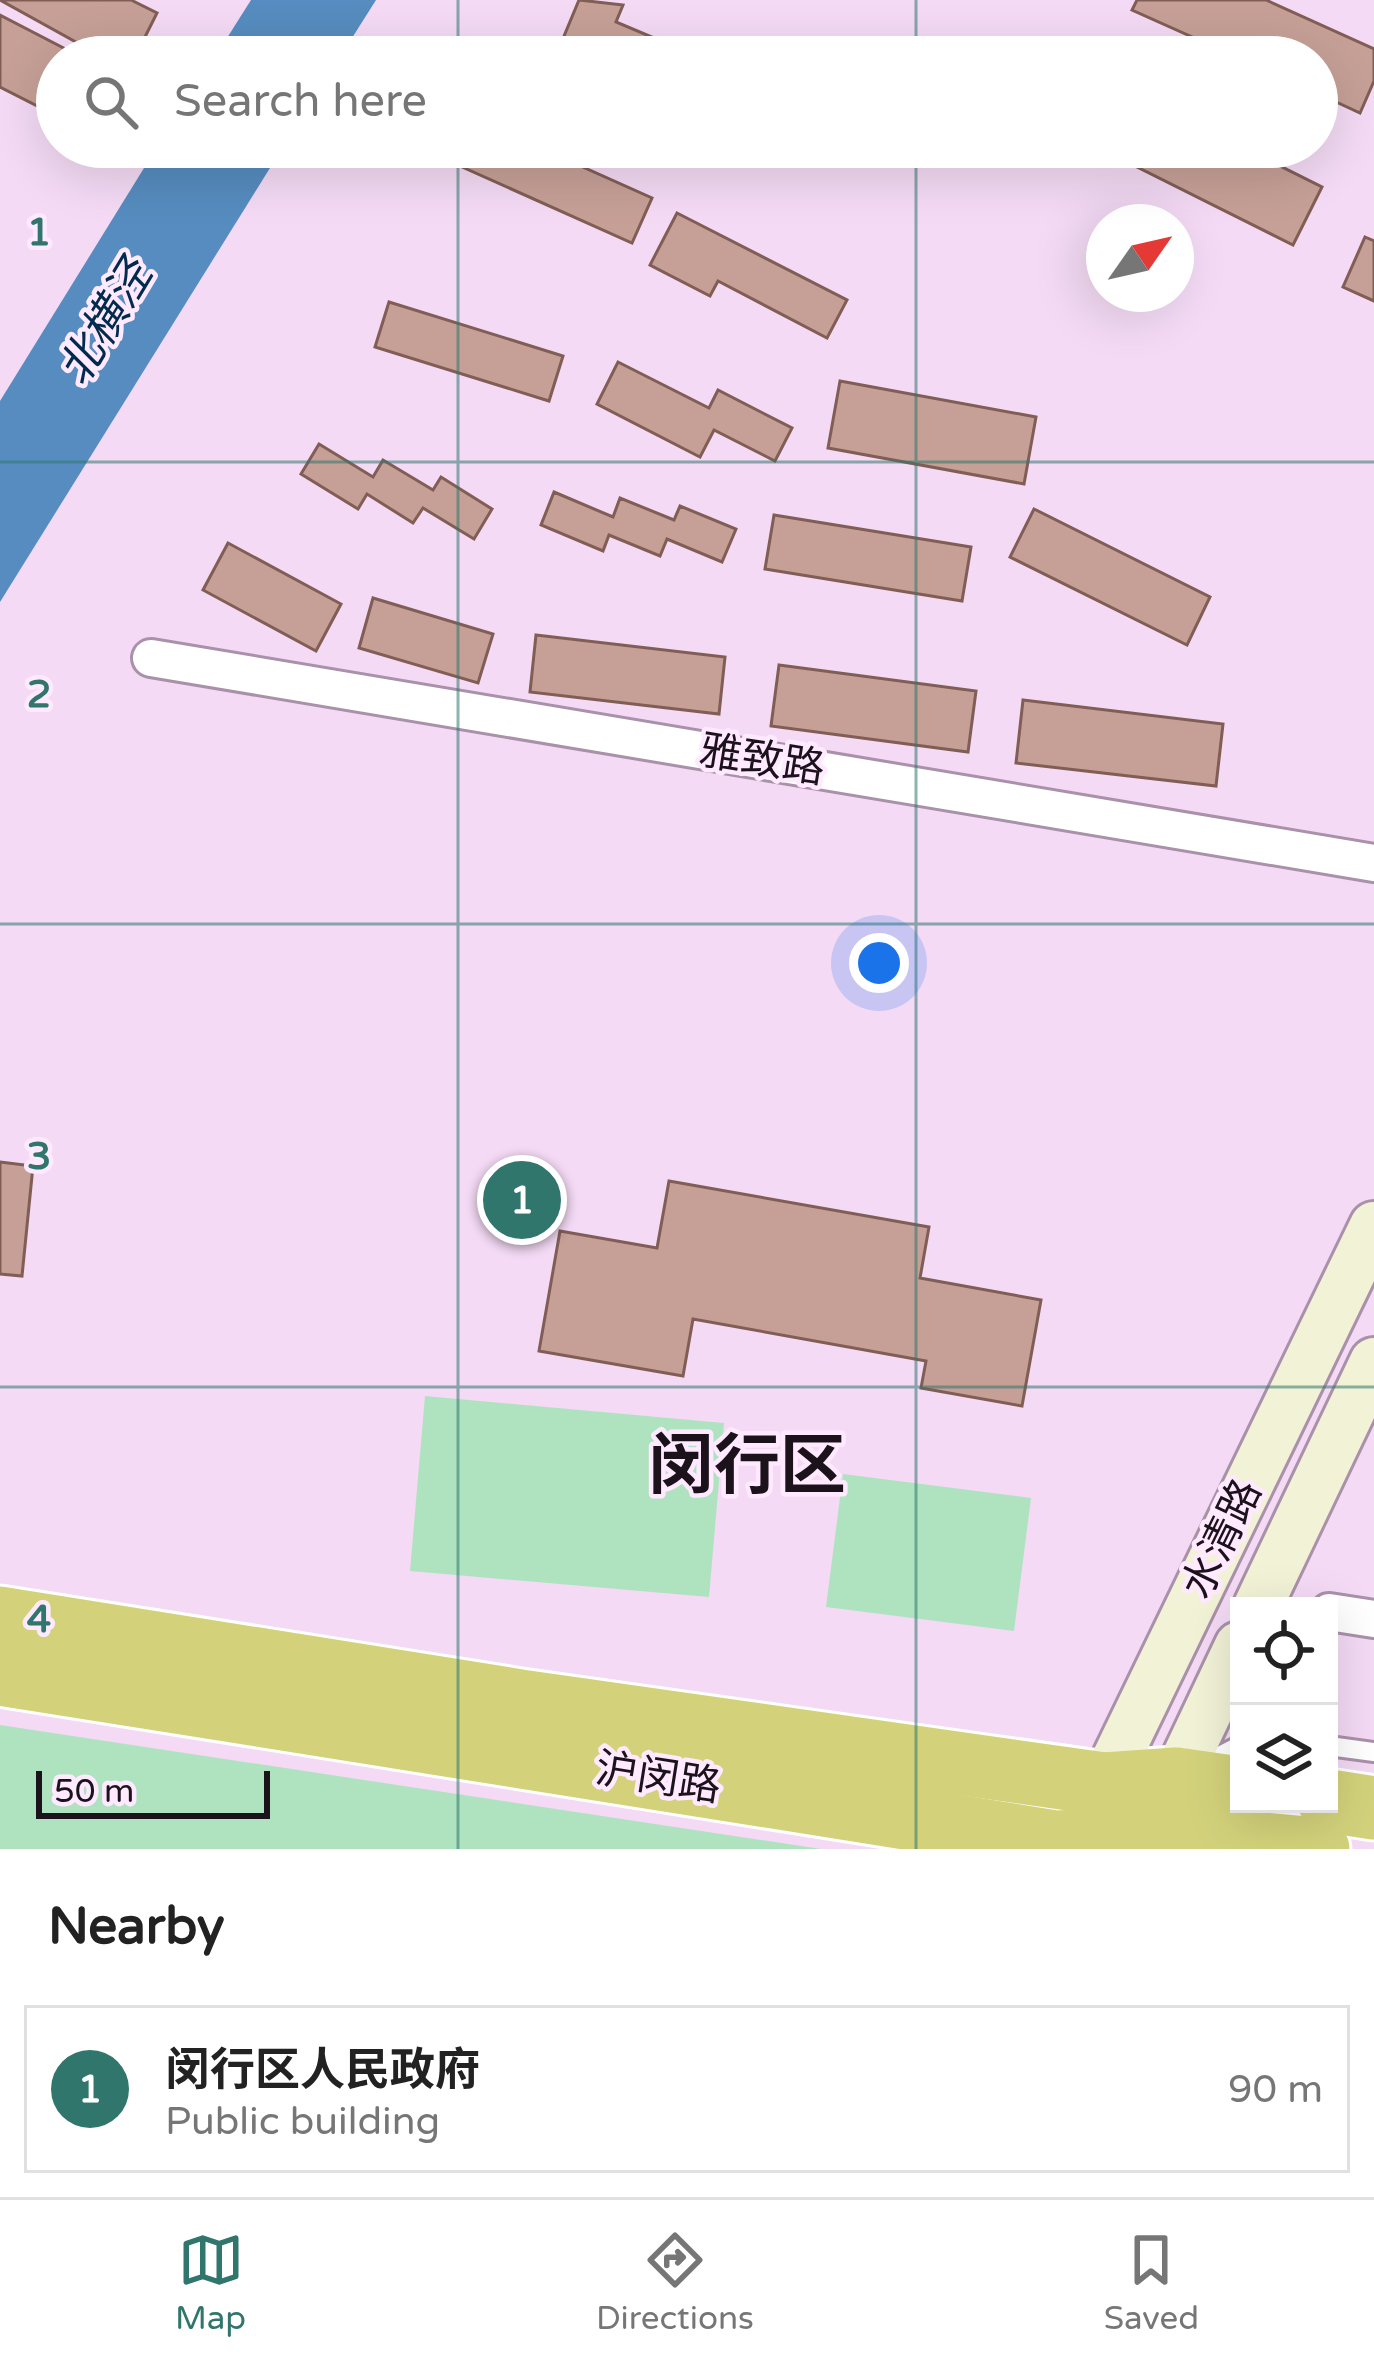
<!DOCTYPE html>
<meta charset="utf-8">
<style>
body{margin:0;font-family:"Varela Round","Noto Sans SC",sans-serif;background:#f2f2f2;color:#222}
.controls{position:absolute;right:36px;bottom:36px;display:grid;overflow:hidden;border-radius:0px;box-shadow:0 12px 48px #0002}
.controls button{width:108px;height:108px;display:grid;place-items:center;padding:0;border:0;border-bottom:3px solid #e0e0e0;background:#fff;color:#222;font:60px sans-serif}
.compass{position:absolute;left:1086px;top:204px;width:108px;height:108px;border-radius:50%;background:#fff;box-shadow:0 12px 48px #0002;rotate:56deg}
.scale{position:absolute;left:36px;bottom:30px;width:234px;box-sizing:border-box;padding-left:12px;border:6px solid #1b121c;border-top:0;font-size:33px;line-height:42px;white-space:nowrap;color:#1b121c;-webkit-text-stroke:9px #ffe9ff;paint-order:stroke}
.you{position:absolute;left:879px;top:963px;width:42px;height:42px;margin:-30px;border:9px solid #fff;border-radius:50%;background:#1a73e8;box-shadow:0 0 0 18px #1a73e833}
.badge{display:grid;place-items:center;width:78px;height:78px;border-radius:50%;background:#30766c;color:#fff;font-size:39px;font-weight:700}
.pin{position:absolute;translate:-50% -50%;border:6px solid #fff;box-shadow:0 3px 12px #0006}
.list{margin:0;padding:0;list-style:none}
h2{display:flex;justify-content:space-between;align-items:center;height:156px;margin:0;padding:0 48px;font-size:51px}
h2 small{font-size:39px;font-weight:400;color:#767676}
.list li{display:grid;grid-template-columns:78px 1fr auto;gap:36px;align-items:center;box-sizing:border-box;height:168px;margin:0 24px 24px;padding:0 24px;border:3px solid #e0e0e0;border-radius:0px}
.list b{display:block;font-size:45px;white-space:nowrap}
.list p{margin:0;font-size:39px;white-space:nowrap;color:#767676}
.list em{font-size:39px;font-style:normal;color:#767676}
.icon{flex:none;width:66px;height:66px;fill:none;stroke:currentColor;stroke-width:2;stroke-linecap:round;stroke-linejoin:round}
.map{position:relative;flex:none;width:1374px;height:1849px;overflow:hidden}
.search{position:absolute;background:#fff;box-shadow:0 12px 48px #0002;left:36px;right:36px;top:36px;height:132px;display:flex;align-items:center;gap:30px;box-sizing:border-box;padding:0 42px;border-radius:66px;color:#767676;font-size:45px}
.sheet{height:348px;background:#fff}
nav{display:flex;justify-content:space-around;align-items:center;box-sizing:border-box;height:168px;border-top:3px solid #e0e0e0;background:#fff;font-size:33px;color:#767676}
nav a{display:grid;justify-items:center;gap:6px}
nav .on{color:#30766c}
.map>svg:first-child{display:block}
</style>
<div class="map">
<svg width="1374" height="1849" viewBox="0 0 1374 1849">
<rect width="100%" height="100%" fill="#f4daf5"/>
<g fill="#afe3c0">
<polygon points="425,1396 724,1423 709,1597 410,1571"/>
<polygon points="843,1474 1031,1498 1014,1631 826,1607"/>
<polygon points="0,1725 821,1849 0,1849"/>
</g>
<g fill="#568cbf">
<polygon points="251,0 376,0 340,57 215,57"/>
<polygon points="157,147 283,147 0,602 0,401"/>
</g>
<g fill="#c6a097" stroke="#805e56" stroke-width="3">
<polygon points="0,0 131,0 157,13 135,57 103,57"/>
<polygon points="579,0 623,5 616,22 699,57 598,57 562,41"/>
<polygon points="1137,0 1266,0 1374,49 1374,81 1360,113 1317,93 1317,57 1237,57 1132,10"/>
<polygon points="0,15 81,57 57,57 57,116 0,87"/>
<polygon points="468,147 538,147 652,198 632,243 460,166"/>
<polygon points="1097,147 1242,147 1322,187 1293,245"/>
<polygon points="677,213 847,300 827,338 718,281 710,296 650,265"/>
<polygon points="1365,237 1374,241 1374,301 1343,287"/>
<polygon points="389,302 563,356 549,401 375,347"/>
<polygon points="618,362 709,408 718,390 792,428 775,461 714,430 700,457 597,404"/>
<polygon points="840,381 1036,417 1024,484 828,448"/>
<polygon points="319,444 373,477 383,460 433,490 441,477 492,509 474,539 423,508 413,523 367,494 358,509 301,474"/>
<polygon points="554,492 613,517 620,498 674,520 680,506 736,529 722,562 667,539 660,556 609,535 603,551 541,525"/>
<polygon points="1034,509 1210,597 1187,645 1010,557"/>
<polygon points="774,515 971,547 962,601 765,569"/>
<polygon points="228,543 341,604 316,651 203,590"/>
<polygon points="373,598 493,634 478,683 359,648"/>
<polygon points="536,635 725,657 719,714 530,692"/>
<polygon points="779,665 976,691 968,752 771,726"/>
<polygon points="1023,700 1223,724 1216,786 1016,763"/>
<polygon points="0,1162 33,1166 22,1276 0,1274"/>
<polygon points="669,1181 929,1227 920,1278 1041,1300 1022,1406 921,1388 926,1361 693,1319 683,1376 539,1351 560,1231 657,1248"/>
</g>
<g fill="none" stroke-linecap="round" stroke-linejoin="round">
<g stroke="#a991aa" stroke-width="24">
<g id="lane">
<polyline points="1329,1746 1374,1752"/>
<polyline points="1206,1763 1239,1746"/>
</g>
</g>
<g stroke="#a991aa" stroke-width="42">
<g id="street">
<polyline points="151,658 1374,863"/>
<polyline points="1329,1612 1374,1619"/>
</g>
</g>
<g stroke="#a991aa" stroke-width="54">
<g id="secondary">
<polyline points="1258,1606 1374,1362"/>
<polyline points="1085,1807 1104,1784 1374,1226"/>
<polyline points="1181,1810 1176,1779 1239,1646"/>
</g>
</g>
<g stroke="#fff" stroke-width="69">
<g id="highway">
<polyline points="0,1618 521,1701 1104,1784 1176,1779 1239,1788"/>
<polyline points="0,1674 1056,1842 1186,1837 1318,1849"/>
<polyline points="1329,1801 1374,1808"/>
</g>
</g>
<use href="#lane" stroke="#fff" stroke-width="18"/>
<use href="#street" stroke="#fff" stroke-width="36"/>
<use href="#secondary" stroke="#f2f2d7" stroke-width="48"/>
<use href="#highway" stroke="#d3d27b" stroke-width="63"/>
</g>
<path fill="none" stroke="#30766c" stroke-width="3" stroke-opacity="0.55" d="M 458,0 L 458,57M 916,0 L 916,57M 458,147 L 458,1849M 916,147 L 916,1849M 0,462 L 1374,462M 0,924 L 1374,924M 0,1387 L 1374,1387"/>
<g text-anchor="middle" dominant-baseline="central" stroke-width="9" stroke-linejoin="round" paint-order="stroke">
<g font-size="42" fill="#1b121c" stroke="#ffe9ff">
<text transform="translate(762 760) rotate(9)">雅致路</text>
<text transform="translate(1222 1539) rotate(-64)">水清路</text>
<text transform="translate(658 1778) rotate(9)">沪闵路</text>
</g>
<g font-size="45" font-style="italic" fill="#012b4d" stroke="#ffe9ff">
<text transform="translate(106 323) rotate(-59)">北横泾</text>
</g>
<g font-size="66" font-weight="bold" fill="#1b121c" stroke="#ffe9ff">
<text x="747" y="1467">闵行区</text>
</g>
</g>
<g font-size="39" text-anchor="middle" font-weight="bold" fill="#30766c" stroke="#ffe9ff" stroke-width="9" stroke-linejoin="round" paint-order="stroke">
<text x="39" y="245">1</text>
<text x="39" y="707">2</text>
<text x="39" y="1169">3</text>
<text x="39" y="1632">4</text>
</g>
</svg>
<div class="controls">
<button><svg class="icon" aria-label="locate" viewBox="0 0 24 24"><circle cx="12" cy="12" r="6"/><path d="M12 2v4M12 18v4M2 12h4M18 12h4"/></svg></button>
<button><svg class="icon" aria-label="layers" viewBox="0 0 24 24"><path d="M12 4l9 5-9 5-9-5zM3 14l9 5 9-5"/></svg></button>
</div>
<svg class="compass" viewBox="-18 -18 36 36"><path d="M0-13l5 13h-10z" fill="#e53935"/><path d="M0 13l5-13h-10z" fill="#767676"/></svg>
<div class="scale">50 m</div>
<div class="you"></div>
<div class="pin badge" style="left:522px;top:1200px">1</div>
<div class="search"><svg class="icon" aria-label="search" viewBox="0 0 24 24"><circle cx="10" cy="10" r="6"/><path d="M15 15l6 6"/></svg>Search here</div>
</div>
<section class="sheet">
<h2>Nearby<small></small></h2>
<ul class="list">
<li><span class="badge">1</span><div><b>闵行区人民政府</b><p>Public building</p></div><em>90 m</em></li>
</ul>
</section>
<nav>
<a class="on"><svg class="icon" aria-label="map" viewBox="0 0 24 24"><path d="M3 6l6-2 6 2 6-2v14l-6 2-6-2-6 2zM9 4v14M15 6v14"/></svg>Map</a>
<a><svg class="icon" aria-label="directions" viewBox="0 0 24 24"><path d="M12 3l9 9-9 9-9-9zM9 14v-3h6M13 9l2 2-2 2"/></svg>Directions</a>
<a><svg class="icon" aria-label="saved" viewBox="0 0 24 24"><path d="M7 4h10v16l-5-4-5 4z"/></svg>Saved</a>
</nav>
